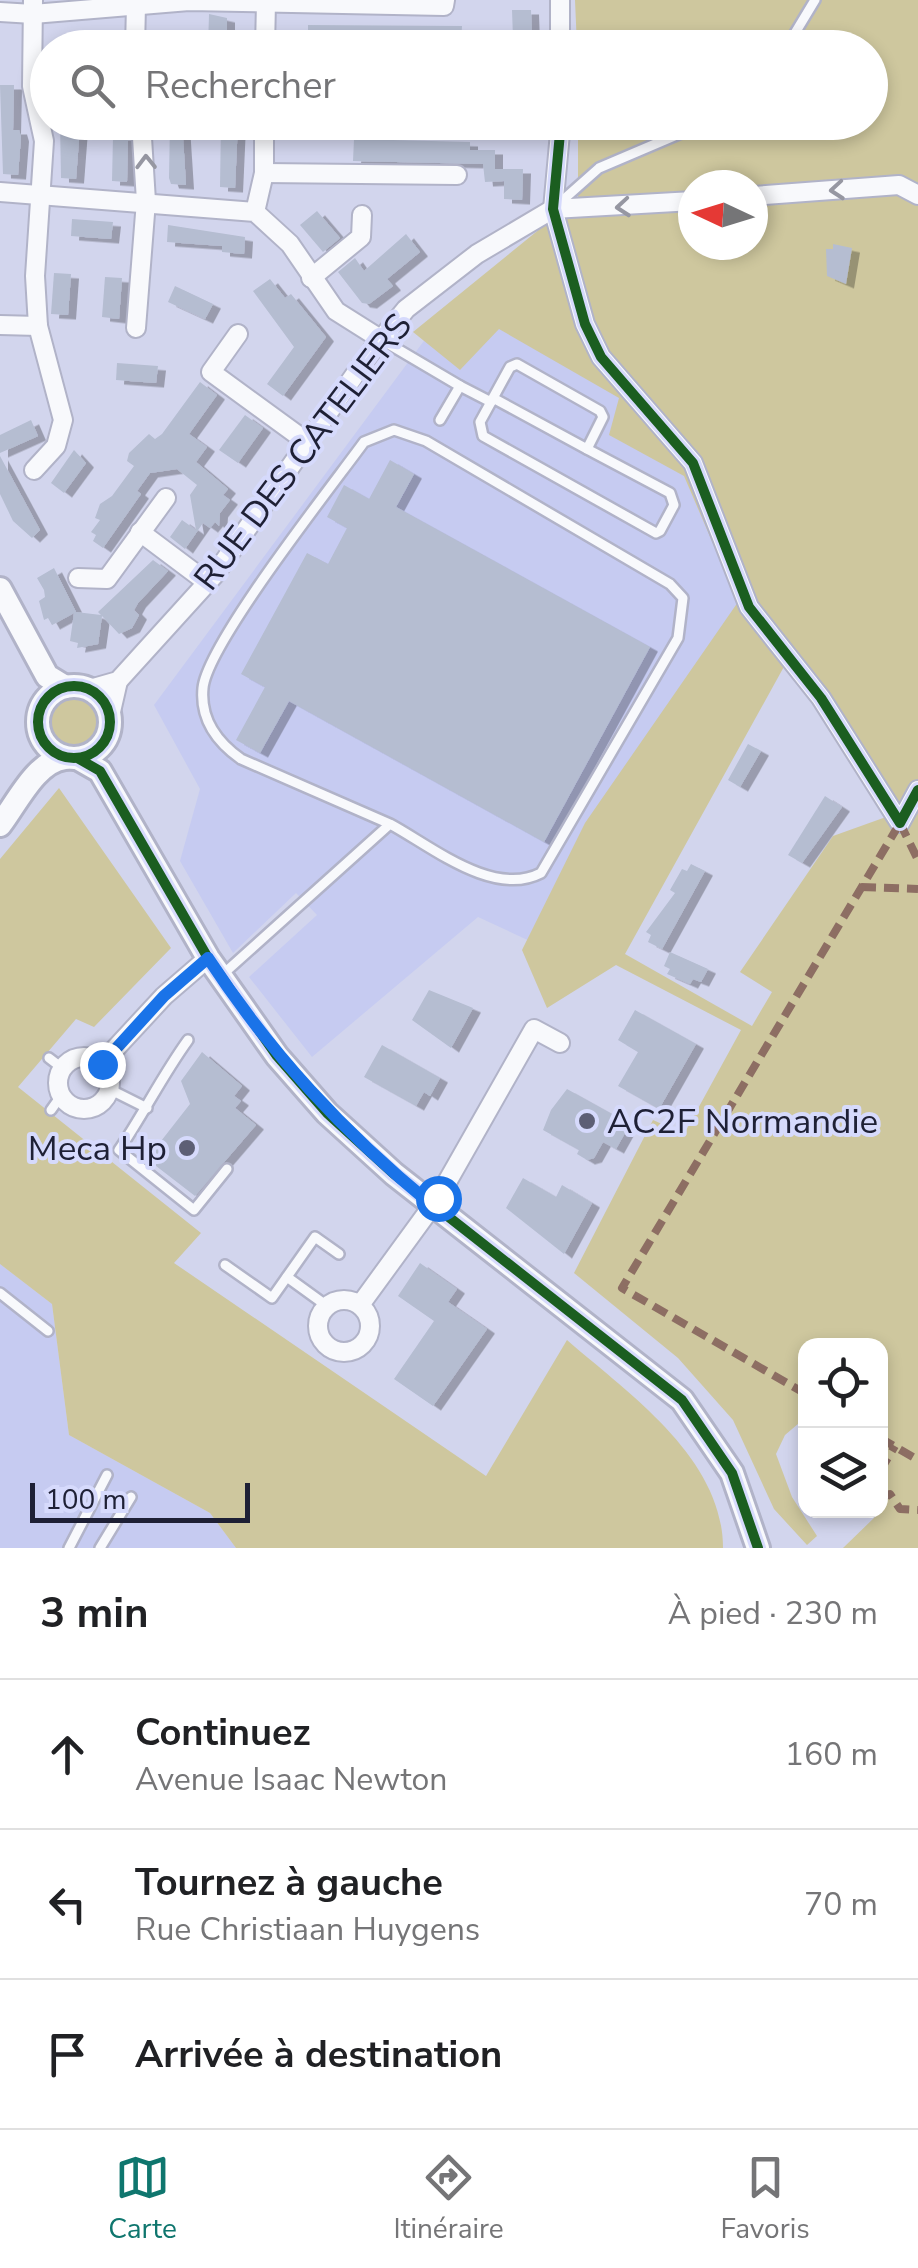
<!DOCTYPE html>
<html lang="fr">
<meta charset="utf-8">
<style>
body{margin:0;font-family:"Nunito Sans",sans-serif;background:#f2f2f2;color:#202124}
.controls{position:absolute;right:30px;bottom:30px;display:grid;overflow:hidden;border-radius:20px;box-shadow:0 5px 15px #0003}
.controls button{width:90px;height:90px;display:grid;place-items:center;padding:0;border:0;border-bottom:2px solid #e0e0e0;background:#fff;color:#202124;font:50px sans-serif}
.compass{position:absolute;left:678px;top:170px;width:90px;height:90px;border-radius:50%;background:#fff;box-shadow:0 5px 15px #0003;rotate:274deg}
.scale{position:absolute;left:30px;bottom:25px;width:220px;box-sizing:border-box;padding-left:10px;border:5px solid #1e2035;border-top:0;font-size:28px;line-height:35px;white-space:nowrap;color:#1e2035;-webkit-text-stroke:8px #d6dafc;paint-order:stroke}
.stop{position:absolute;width:30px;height:30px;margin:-22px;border:8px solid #1a73e8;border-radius:50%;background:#fff}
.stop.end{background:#1a73e8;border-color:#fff;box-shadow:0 2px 10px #0008}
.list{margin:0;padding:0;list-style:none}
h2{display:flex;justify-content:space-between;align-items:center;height:130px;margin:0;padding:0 40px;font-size:42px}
h2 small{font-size:32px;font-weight:400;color:#757577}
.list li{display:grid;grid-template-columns:65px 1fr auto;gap:30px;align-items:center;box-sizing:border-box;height:150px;padding:0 40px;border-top:2px solid #e0e0e0}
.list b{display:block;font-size:38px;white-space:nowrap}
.list p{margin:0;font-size:32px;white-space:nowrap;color:#757577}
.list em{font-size:32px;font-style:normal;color:#757577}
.icon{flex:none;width:55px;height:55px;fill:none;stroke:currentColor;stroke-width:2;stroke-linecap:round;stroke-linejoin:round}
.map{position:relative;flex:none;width:918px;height:1548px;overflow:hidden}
.search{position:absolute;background:#fff;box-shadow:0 5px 15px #0003;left:30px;right:30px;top:30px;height:110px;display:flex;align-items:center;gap:25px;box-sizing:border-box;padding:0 35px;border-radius:55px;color:#757577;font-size:38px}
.sheet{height:580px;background:#fff}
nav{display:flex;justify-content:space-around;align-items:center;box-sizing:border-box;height:140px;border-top:2px solid #e0e0e0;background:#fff;font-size:28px;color:#757577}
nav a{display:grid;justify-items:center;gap:5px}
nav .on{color:#0f766e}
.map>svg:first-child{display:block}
</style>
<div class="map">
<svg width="918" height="1548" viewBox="0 0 918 1548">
<defs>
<filter id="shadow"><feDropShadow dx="8" dy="4.5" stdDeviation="0" flood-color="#0004"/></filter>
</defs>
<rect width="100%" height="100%" fill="#d2d5ed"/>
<g fill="#c6cbf1">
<polygon points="499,322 622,393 684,475 740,603 534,943 478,917 312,1057 249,977 317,915 296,893 233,953 180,861 200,789 154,705 432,330"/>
<polygon points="0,1264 52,1304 69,1435 210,1513 236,1548 0,1548"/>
</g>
<g fill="#cec79e" fill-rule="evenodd">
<path d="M 575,0 L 918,0 L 918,1548 L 843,1548 L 875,1517 L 875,1511 L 880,1510 L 880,1346 L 806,1346 L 805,1418 L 785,1435 L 776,1454 L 792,1497 L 817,1536 L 807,1545 L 774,1509 L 733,1420 L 678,1358 L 574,1273 L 653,1120 L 684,1134 L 741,1030 L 616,965 L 547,1008 L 522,950 L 585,823 L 738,602 L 684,476 L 609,435 L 619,398 L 499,329 L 460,370 L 413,332 L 578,198 L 578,123 L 870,122 L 870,48 L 577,47 ZM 693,185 L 753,185 L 753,245 L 693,245 ZM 786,663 L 816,702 L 886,817 L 833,836 L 740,972 L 772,992 L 752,1026 L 625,954 Z"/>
<circle cx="74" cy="724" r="26"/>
<path d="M 59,788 L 171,948 L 94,1027 L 76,1019 L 18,1087 L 201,1233 L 174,1263 L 486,1476 L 567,1340 C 629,1394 723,1458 723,1548 L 236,1548 L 210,1513 L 69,1435 L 52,1304 L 0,1264 L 0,859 Z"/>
</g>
<g fill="#b5bdd1" filter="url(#shadow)">
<polygon points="512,10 531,10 532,38 513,38"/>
<polygon points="209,14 227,18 227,47 208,46"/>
<polygon points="308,25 462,26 461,43 329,41 329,48 308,48"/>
<polygon points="74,31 107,36 107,48 63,48 63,35 74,35"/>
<polygon points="0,85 14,85 13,130 19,130 21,137 18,175 3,174"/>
<polygon points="60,122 80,127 76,179 61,178"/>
<polygon points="170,122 182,122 186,185 171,184 169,178"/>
<polygon points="221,122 238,122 235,188 220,187"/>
<polygon points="113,136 128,136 127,182 112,181"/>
<polygon points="354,139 470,142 470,150 495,150 495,169 523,169 522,200 504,199 504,181 485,182 483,164 353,161"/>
<polygon points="317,211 340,238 323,252 300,225"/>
<polygon points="72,219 113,222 111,239 71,236"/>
<polygon points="168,225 245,237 244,254 222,252 222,246 167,242"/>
<polygon points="406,234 420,252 387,279 393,286 369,304 362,303 338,272 355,258 364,271"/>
<polygon points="833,244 852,248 846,284 827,276 826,249 833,249"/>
<polygon points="54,273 71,274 68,315 51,314"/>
<polygon points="105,277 122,278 119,319 102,317"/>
<polygon points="270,279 285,298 291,294 326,337 283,396 267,384 294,347 253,291"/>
<polygon points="175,286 213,304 205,319 168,302"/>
<polygon points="117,363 158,366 156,383 116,380"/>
<polygon points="200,382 217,395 189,434 207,447 196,462 228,489 223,495 230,500 220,513 219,526 215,522 210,528 203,523 185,549 170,537 182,520 196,530 190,495 197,485 177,469 150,473 137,491 141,494 103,548 93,541 96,535 91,532 100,520 95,518 100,504 112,496 134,466 127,461 129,453 149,434 155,439 162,434"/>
<polygon points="245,415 263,428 238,463 219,450"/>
<polygon points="31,420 38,436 0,453 0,435"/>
<polygon points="74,450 86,463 64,493 51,483"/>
<polygon points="0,456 40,530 32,538 13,521 0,494"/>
<polygon points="390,460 414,474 396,507 650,647 544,842 289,701 260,753 236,740 265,687 241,674 307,553 328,564 347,528 327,517 344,485 369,499"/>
<polygon points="153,560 168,571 138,603 134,610 139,615 132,628 119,634 102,616 98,644 77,648 78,643 70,641 74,613 52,625 48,618 44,620 39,601 45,597 44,590 37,578 54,568 76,612 101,615 98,612"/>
<polygon points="748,744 761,751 740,787 728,780"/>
<polygon points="825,796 842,807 802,863 788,855"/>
<polygon points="691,864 705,871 662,949 648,942 651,935 646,932 675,893 670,890 682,869 687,871"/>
<polygon points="670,952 708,969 701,982 693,979 690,984 667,974 670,969 664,966"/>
<polygon points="429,990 473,1008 451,1048 412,1020"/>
<polygon points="635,1010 696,1044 659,1109 618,1086 638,1052 618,1040"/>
<polygon points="382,1045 440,1078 430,1096 424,1092 416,1106 364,1077"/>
<polygon points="202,1052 242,1086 234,1096 241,1101 235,1108 256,1125 195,1196 147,1159 190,1104 181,1081"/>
<polygon points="567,1089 630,1124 616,1149 603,1142 594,1158 587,1160 577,1154 579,1150 543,1130 551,1110"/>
<polygon points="523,1178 556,1197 562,1185 592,1203 564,1254 506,1208"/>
<polygon points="420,1263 457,1289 448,1302 487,1329 433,1406 394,1379 434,1321 398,1296"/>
</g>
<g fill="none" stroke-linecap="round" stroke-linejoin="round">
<g stroke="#b1b3c8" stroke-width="14">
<g id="service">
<polyline points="786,48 815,0"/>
<polyline points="555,207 599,168 707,122"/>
<polyline points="382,340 460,386 440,420"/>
<polyline points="460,386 491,402 493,398 510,367 517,364 600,411 603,417 587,449 493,398"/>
<polyline points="491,402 480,422 483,436 656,533 660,531 674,505 670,493 587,449"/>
<path d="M 222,975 L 390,824 L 241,759 C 217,742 200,719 203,688 C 207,644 332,486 364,442 L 394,430 L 426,441 L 670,584 L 683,598 L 678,638 L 541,873 C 493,898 431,846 390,824"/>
<path d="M 188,1040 C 162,1076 144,1113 119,1150 L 194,1210 L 227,1169"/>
<polyline points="49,1058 62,1068"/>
<polyline points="109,1089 147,1108"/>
<polyline points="51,1110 61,1096"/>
<polyline points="225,1265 272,1298 315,1237 339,1254"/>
<polyline points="287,1277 327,1306"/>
<polyline points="0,1293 48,1331"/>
<polyline points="69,1548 107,1475"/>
<polyline points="100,1548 131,1497"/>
</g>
</g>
<g stroke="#b1b3c8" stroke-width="22">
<g id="minor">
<polyline points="33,0 32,86 44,141 35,276 38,326 63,420 56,446 34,470"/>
<polyline points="560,0 560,48"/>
<polyline points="0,12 33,14 189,1 444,6 445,0"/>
<polyline points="135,48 136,5"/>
<polyline points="265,48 266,2"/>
<polyline points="561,122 553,209 585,324 601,357 693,463 749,607 821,698 900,823 918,790"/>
<polyline points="264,173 457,175"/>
<polyline points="0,192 255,212 290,244 336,311 382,340"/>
<polyline points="753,196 899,185 918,195"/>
<polyline points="553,209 693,201"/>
<polyline points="255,212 264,173 264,122"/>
<polyline points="311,278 361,237 362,215"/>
<polyline points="0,325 38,326"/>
<polyline points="136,328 146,201 141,122"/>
<polyline points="238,334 211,372 307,442"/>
<polyline points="140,532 208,583"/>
<polyline points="78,578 107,579 166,498"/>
<polyline points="90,689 118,681 216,573 370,353 406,309 477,254 553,209"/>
<polyline points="110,716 118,681"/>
<circle cx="84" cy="1083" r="26"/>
<polyline points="101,1064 164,996 208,958"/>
<circle cx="344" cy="1326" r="26"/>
<polyline points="360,1305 438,1198 534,1029 560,1043"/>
</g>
</g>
<g stroke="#b1b3c8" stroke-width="28">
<g id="tertiary">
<polyline points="0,589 47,676 65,687"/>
<circle cx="74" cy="722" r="36"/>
<polyline points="79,759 100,771 208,958 277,1056 327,1113 394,1174 682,1400 732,1473 758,1548"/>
<path d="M 0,825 C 17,803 36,761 65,758"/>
</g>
</g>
<use href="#service" stroke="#f8f9fc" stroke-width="9"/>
<use href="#minor" stroke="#f8f9fc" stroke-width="18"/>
<use href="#tertiary" stroke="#f8f9fc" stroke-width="22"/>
<g stroke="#8d6e63" stroke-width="8" stroke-dasharray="15 8" stroke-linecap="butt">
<polyline points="900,823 918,860"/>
<polyline points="861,887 918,889"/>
<polyline points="806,1394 622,1288 900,823"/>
<polyline points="880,1438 918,1460"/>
<polyline points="880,1471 895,1446"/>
<polyline points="880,1498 890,1494 900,1509 918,1510"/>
</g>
<g stroke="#d6dafc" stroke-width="16">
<g id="cycleway">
<polyline points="561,122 553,209 585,324 601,357 693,463 749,607 821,698 900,823 918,790"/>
<circle cx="74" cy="722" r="36"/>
<polyline points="79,759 100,771 208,958 277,1056 327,1113 394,1174 682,1400 732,1473 758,1548"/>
</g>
</g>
<use href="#cycleway" stroke="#1b5e20" stroke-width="10"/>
</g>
<defs><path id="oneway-chevron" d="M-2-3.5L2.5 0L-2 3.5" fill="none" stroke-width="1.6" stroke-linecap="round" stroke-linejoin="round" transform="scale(2.5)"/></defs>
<g stroke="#9697a2">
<use href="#oneway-chevron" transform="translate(146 162) rotate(-91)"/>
<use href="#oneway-chevron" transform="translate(837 190) rotate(175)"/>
<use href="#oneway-chevron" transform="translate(623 207) rotate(175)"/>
</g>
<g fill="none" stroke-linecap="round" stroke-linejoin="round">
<path stroke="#1a73e8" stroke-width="12" d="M 102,1064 L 164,996 L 208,958 C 271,1054 343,1132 432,1205 L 438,1198"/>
</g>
<g fill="#5d5f75" stroke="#d6dafc" stroke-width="4">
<circle cx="587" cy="1121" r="10"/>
<circle cx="187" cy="1148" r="10"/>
</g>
<g text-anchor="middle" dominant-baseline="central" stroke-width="8" stroke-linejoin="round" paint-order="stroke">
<g font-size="35" fill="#1e2035" stroke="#d6dafc">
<text transform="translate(303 452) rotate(-53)">RUE DES CATELIERS</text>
</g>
<g font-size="35" fill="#1e2035" stroke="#d6dafc" text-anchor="start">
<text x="607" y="1121">AC2F Normandie</text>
<text x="167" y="1148" text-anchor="end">Meca Hp</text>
</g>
</g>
</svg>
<div class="controls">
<button><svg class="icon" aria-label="locate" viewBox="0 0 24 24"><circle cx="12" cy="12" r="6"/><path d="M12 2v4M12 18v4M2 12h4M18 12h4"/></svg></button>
<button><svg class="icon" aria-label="layers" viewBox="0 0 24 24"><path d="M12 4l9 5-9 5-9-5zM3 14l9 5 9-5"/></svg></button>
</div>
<svg class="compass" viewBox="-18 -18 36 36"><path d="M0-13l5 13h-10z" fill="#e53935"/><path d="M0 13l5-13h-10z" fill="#757577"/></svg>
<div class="scale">100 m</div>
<div class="stop" style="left:438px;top:1198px"></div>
<div class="stop end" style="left:102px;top:1064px"></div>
<div class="search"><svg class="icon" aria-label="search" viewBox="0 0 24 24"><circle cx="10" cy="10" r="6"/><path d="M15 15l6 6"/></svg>Rechercher</div>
</div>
<section class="sheet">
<h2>3 min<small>À pied · 230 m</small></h2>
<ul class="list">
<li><svg class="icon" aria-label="ahead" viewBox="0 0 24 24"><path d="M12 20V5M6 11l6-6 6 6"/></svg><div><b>Continuez</b><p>Avenue Isaac Newton</p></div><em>160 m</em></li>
<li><svg class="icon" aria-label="left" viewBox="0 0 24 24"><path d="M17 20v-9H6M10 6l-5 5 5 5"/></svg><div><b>Tournez à gauche</b><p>Rue Christiaan Huygens</p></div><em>70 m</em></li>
<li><svg class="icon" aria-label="arrive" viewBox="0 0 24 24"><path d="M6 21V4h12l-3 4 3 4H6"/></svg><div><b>Arrivée à destination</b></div></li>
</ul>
</section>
<nav>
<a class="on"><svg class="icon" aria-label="map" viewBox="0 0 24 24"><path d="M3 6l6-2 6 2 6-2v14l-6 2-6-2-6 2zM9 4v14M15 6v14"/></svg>Carte</a>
<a><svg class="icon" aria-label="directions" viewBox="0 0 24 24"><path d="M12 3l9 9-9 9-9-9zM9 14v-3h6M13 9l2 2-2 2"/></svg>Itinéraire</a>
<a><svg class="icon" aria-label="saved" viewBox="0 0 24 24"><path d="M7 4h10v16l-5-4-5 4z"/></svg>Favoris</a>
</nav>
